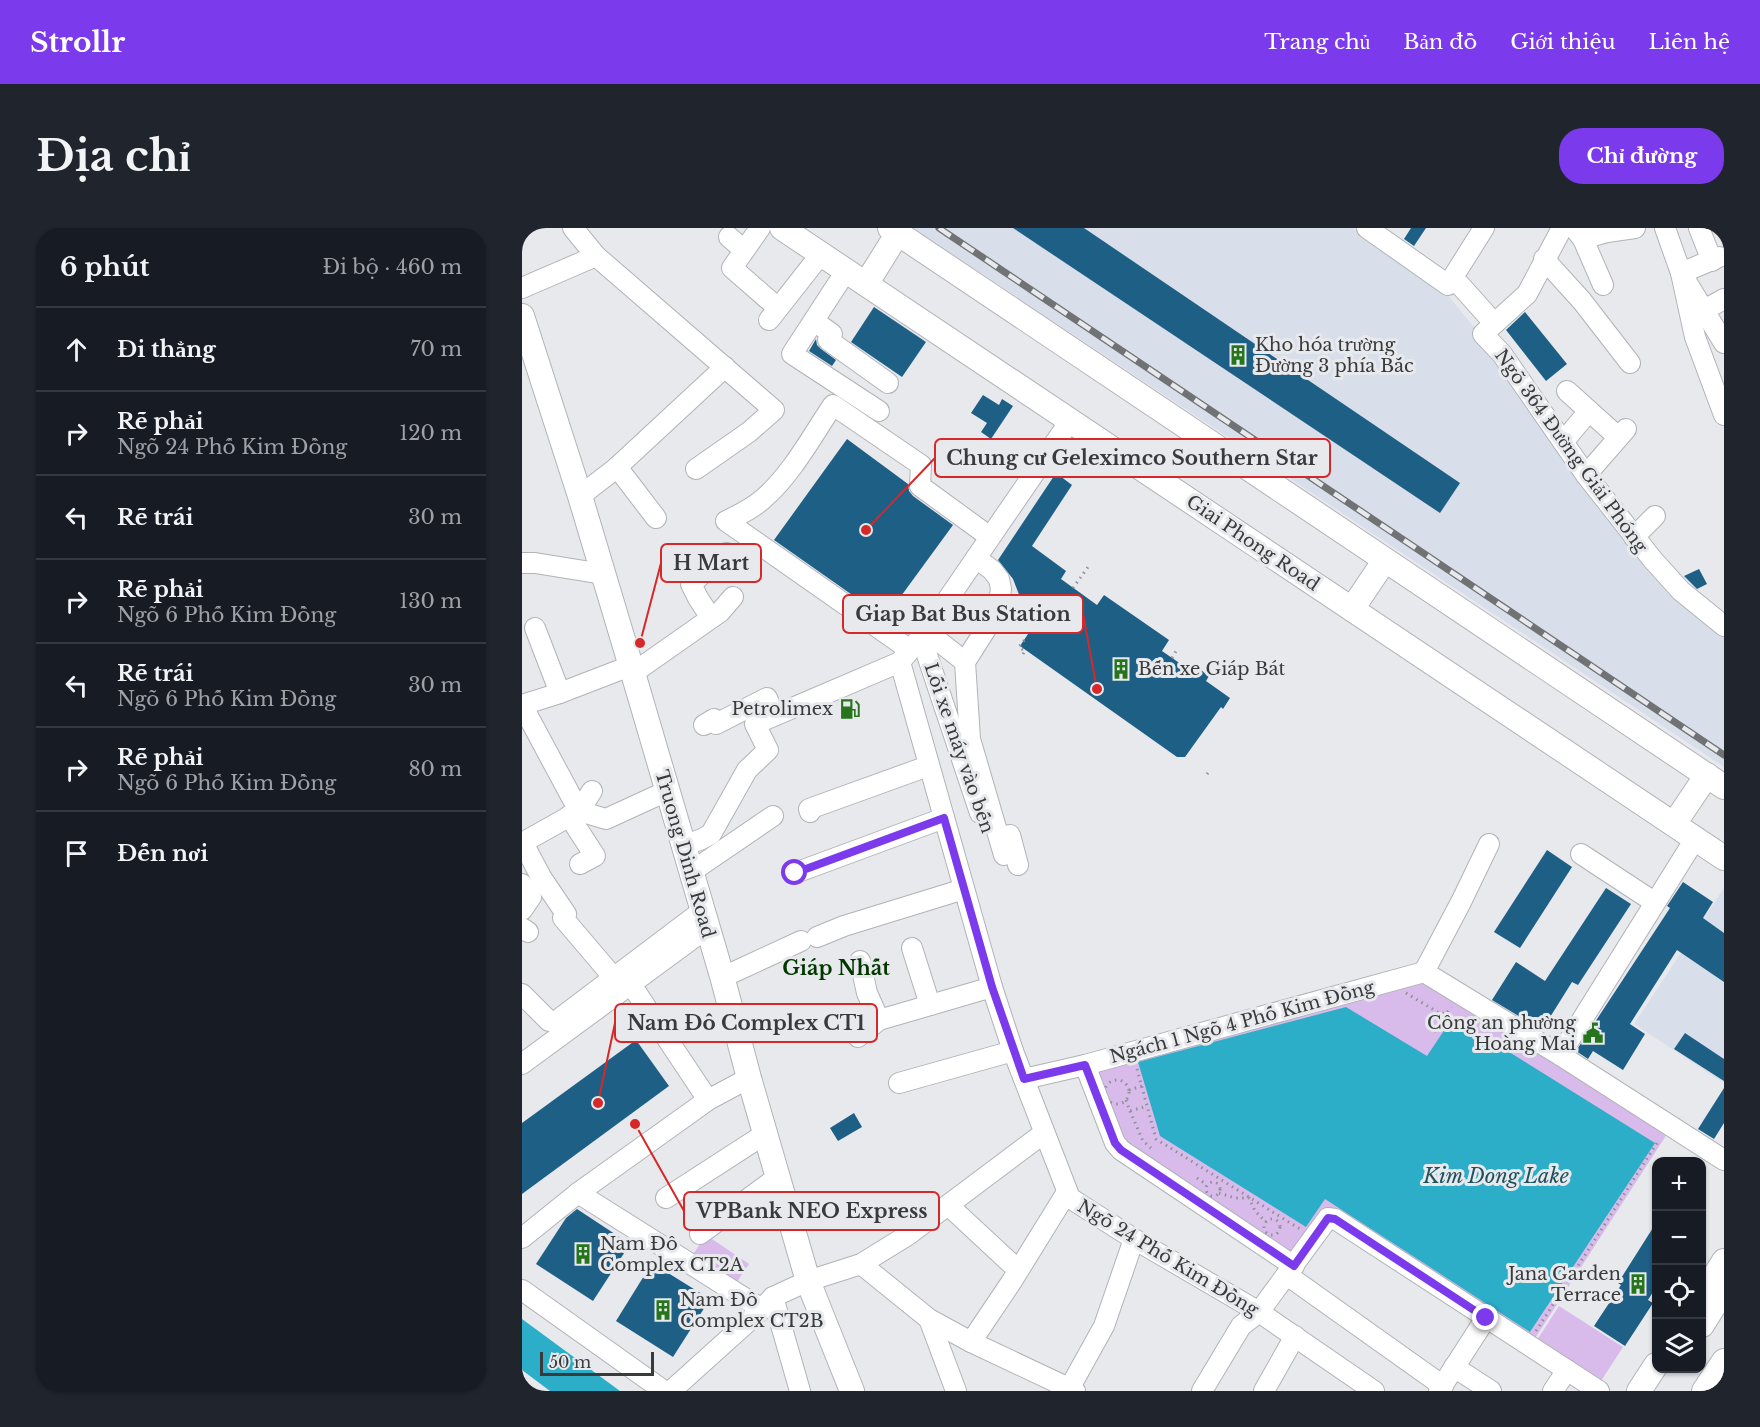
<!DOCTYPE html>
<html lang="vi">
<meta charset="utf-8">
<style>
body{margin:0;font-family:"Libre Baskerville",serif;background:#20242c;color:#f1f3f6}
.controls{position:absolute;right:18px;bottom:18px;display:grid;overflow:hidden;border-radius:12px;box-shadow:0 2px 4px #0004}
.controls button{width:54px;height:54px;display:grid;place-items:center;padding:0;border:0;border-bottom:2px solid #363941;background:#171b24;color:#f1f3f6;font:30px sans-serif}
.scale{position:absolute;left:18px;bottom:15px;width:114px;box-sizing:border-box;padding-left:6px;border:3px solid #393a3b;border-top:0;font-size:16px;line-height:21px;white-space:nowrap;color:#393a3b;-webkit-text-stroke:4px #e7e9ed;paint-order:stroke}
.stop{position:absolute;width:18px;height:18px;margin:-14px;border:4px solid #7c3aed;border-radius:50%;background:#fff}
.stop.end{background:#7c3aed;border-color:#fff;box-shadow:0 2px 6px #0008}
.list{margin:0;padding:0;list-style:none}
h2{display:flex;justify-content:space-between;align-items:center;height:78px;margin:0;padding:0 24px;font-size:26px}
h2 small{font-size:20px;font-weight:400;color:#9ea1a6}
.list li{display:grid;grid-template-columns:39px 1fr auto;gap:18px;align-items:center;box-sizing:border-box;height:84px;padding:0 24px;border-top:2px solid #363941}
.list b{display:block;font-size:22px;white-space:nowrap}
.list p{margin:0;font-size:20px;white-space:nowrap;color:#9ea1a6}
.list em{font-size:20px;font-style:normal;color:#9ea1a6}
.icon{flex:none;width:33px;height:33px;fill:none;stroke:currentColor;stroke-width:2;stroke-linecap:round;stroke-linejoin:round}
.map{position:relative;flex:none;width:1202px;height:1163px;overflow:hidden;border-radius:24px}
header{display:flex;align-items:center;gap:36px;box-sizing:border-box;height:84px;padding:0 30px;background:#7c3aed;color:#fff}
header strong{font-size:28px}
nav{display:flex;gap:33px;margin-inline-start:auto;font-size:21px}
.intro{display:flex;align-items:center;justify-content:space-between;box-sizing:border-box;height:144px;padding:0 36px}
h1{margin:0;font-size:42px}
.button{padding:15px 27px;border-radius:24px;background:#7c3aed;color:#fff;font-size:21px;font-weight:700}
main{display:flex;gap:36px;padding:0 36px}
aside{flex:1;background:#171b24;border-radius:24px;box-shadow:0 2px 4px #0004}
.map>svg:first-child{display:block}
</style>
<header>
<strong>Strollr</strong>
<nav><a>Trang chủ</a><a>Bản đồ</a><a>Giới thiệu</a><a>Liên hệ</a></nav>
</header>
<div class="intro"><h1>Địa chỉ</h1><a class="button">Chỉ đường</a></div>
<main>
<aside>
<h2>6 phút<small>Đi bộ · 460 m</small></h2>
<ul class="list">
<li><svg class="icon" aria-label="ahead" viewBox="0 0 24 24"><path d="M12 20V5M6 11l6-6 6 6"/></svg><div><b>Đi thẳng</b></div><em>70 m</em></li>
<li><svg class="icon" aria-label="right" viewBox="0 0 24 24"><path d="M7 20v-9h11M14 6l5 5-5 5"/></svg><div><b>Rẽ phải</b><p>Ngõ 24 Phố Kim Đồng</p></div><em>120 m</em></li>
<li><svg class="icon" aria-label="left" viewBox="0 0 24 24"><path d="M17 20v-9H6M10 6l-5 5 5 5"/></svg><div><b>Rẽ trái</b></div><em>30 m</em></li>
<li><svg class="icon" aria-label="right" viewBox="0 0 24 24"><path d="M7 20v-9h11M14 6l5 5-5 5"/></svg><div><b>Rẽ phải</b><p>Ngõ 6 Phố Kim Đồng</p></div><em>130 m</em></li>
<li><svg class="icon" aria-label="left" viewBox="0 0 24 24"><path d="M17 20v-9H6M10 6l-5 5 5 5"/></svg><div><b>Rẽ trái</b><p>Ngõ 6 Phố Kim Đồng</p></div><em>30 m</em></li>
<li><svg class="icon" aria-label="right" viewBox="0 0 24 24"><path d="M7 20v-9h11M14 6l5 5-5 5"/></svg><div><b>Rẽ phải</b><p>Ngõ 6 Phố Kim Đồng</p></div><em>80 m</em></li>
<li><svg class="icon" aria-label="arrive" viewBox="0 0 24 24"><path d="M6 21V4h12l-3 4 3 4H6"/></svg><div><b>Đến nơi</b></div></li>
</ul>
</aside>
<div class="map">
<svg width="1202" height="1163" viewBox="0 0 1202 1163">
<rect width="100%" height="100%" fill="#e7e9ed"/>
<g fill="#d9dfea">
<polygon points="391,0 831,0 920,60 1202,405 1202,539"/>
<polygon points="1202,660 1202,855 1112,796"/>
</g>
<g fill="#d8bbea">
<polygon points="901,750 1147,903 1010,1115 812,986 770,1032 601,918 568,839"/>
<polygon points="184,1007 227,1036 211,1060 168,1031"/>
<polygon points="1037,1078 1101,1119 1079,1153 1015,1112"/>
</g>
<g fill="#2daec8">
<polygon points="824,779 905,828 931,789 1133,915 1008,1104 803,971 784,999 638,908 616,834"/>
<polygon points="0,1091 98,1163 28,1163 0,1142"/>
</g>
<g fill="#1e5f86">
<polygon points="491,0 562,0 938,255 918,285"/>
<polygon points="889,0 904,0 892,18 882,11"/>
<polygon points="352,79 404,114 380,149 329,114"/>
<polygon points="1003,84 1045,136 1024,153 984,102"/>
<polygon points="294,111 295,117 299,121 314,132 310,138 287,123"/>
<polygon points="461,167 477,177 480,171 491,178 469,211 459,204 465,195 449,185"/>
<polygon points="325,211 386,256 387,263 391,268 431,297 363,390 252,312"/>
<polygon points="534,245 550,257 510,318 544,343 539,351 575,377 582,367 647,412 640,423 672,445 676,440 687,448 684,453 708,470 701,481 699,479 663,529 655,529 498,418 510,400 491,351 476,332"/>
<polygon points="1177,341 1185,356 1175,361 1162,348"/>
<polygon points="1025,622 1050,639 998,720 972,704"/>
<polygon points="1161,654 1191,674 1181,690 1202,705 1202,754 1155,722 1108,796 1123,806 1101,842 1071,823 1066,831 1054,823 1148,680 1145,678"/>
<polygon points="1084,660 1109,676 1056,757 1050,754 1020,802 970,772 994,734 1023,753"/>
<polygon points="1163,805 1202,831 1202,853 1152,821"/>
<polygon points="114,812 147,858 0,966 0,895"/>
<polygon points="1202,860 1202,895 1192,911 1176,901"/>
<polygon points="332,885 340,899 316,913 308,900"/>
<polygon points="55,981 108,1016 71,1073 14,1036 44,990"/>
<polygon points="1134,995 1134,1059 1126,1072 1131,1075 1103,1118 1072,1098 1099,1057 1096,1055"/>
<polygon points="130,1035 188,1071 151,1129 94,1093"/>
</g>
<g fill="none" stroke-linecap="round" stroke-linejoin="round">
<g stroke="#b1b3b7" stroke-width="22">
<g id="minor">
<polyline points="51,0 74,28"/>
<polyline points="238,0 210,40 256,80"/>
<polyline points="845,0 926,57 962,0"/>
<polyline points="1040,0 1005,66 961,106 980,126 1064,247 1131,332 1159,363 1202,398"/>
<polyline points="1052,0 1061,11 1081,57"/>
<polyline points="1143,0 1159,45 1173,109 1202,187"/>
<polyline points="1177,0 1190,33"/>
<polyline points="207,9 222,22"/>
<polyline points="1061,11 1085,4 1113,0"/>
<polyline points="1197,29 1159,45 1202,115"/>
<polyline points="1022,31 1060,73 1108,135"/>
<polyline points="324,43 270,126 357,183"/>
<polyline points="930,52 938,57 972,95"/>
<polyline points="0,60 74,28 252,182 227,204 174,241"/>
<polyline points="1171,88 1202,71"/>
<polyline points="247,92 299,26"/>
<polyline points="292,93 310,106 306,112 366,155"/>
<polyline points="1045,163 1096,209"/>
<polyline points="1041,214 1067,183"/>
<polyline points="95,239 134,290"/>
<polyline points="1064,247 1104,201"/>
<polyline points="58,268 93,241 203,139"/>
<polyline points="1112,309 1133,288"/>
<polyline points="454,330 470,342 477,351 479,361 476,382 443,434 448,511 482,627"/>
<polyline points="0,335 13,335 81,346"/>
<polyline points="189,390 176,370 169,356 204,325"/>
<polyline points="13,400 38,465"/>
<polyline points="404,403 443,434"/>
<polyline points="399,409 458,585"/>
<path d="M 388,422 L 204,293 C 217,287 230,281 241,271 C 270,246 290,208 311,177 L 399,237 L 398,258 L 468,309"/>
<polyline points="378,434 470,759 491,823 548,970 612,1011 737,1084 852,1163"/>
<polyline points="111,445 198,384 211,369"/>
<polyline points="0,477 57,583 70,563"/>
<polyline points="0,477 38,465 108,438"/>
<polyline points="182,497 192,491 194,496 245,470 252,487"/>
<polyline points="288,584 287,581 406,538"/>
<polyline points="47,588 73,628 58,636"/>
<polyline points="488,607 496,637"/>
<polyline points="0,615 57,583 84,591 145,563"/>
<polyline points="1,615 19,649 44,686 41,690 92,750"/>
<polyline points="161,618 180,611 189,606 225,542 246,522 233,496 378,434 404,403 548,193"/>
<polyline points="1059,626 1132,674"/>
<polyline points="169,644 251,588"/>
<polyline points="273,645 422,590"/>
<polyline points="0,656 9,669 0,682"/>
<polyline points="0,700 6,704"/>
<polyline points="295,709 322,698 442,661"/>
<polyline points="390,720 408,777"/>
<polyline points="338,733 345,765 357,792"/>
<polyline points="902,744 1038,827 1202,932"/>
<polyline points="902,744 939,674 967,616"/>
<polyline points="200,748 212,744 279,713"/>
<polyline points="108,755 186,872"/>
<polyline points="0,766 27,793 33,794 180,683"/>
<polyline points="336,809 357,792 470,759"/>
<polyline points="1038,827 1173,611"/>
<polyline points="0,836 185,700"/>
<polyline points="563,837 593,915 599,922 772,1038"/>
<polyline points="502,851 563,837 902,744"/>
<polyline points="377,855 491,823"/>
<polyline points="56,965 240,1081"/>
<polyline points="144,970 243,906"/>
<polyline points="426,977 496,1042"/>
<polyline points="178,1006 256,949"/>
<polyline points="0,1010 56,965 186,872 227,850"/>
<polyline points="339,1036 407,1091 449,1114 553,1163"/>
<polyline points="765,1047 921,1158"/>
<polyline points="0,1062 142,1163"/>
<polyline points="251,1069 278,1163"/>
<polyline points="407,1091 434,1163"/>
<polyline points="449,1114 490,1053 545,964"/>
<polyline points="932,1139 969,1163"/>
<polyline points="547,1161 582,1098 612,1011"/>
<polyline points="149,1163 240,1081 251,1069 286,1053 339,1036 386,1007 522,905"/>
<polyline points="680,1163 719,1098 737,1084 806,990 813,991 1077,1163"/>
<polyline points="742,1163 773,1108"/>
<polyline points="917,1163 964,1090"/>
<polyline points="1031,1163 1045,1142"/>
</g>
</g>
<g stroke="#b1b3b7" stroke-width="26">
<g id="major">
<polyline points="260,0 1202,630"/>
<polyline points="368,0 1202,559"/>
<polyline points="344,56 376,5"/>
<polyline points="0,88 58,268 111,445 200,748 227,850 286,1053 330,1163"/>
<polyline points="830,381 863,332"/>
<polyline points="1152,596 1185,547"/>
<polyline points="1180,1068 1202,1033"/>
<polyline points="1180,1097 1202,1062"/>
<polyline points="1117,1163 1134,1137"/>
<polyline points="1182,1163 1202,1133"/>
</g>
</g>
<g stroke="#8f9193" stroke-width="3" stroke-dasharray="1.5 4.5" stroke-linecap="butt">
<polyline points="551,360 566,339"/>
<polyline points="501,426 503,423 497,419 503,411"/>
<polyline points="650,430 654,423"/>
<polyline points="685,546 688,542"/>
<polyline points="884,765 917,785 925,786"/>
<polyline points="912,804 929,779"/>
<polyline points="615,841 634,911 778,1001"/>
<circle cx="595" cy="864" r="12"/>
<polyline points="607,862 620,858"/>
<polyline points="604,872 608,883 625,878"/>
<polyline points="608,883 621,913 629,920"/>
<polyline points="675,950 684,956"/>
<circle cx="691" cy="961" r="7"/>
<polyline points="697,965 713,970 727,970 733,983 744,994"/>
<circle cx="750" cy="999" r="8"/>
<polyline points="1014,1103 1137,912"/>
</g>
<use href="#minor" stroke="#fff" stroke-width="20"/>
<use href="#major" stroke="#fff" stroke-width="24"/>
<g stroke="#707274" stroke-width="7">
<polyline id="rail" points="417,0 1202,527"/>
</g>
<use href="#rail" stroke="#e7e9ed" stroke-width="4.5" stroke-dasharray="14" stroke-linecap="butt"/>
</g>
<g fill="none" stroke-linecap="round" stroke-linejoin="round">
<polyline stroke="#7c3aed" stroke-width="8" points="273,645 422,590 470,759 502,851 563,837 593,915 599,922 772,1038 806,990 813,991 964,1090"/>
</g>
<defs>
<g id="building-bare" transform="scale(1.62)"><path d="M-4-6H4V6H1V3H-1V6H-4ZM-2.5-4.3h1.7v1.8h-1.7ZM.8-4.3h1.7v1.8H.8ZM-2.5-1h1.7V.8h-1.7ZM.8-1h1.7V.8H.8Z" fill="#26741c" stroke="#e7e9ed" stroke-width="2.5" paint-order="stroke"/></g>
<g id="fuel-bare" transform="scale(1.62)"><path d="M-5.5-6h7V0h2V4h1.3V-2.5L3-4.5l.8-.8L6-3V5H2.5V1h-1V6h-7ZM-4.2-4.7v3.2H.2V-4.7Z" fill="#26741c" stroke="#e7e9ed" stroke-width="2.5" paint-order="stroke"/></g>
<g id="civic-bare" transform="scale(1.62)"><path d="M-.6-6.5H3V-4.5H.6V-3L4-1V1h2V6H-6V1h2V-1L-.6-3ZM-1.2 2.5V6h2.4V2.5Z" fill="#26741c" stroke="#e7e9ed" stroke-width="2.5" paint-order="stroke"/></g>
</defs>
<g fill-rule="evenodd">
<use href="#building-bare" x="716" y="127"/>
<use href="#building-bare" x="599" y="441"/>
<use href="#fuel-bare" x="328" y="481"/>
<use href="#civic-bare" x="1071" y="805"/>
<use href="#building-bare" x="61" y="1026"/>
<use href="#building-bare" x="1116" y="1056"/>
<use href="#building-bare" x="141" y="1082"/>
</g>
<g text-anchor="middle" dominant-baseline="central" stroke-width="6" stroke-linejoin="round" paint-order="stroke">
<g font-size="18" fill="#393a3b" stroke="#e7e9ed" text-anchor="start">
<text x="733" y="117">Kho hóa trường<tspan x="733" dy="21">Đường 3 phía Bắc</tspan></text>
<text x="616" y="441">Bến xe Giáp Bát</text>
<text x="311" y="481" text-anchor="end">Petrolimex</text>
<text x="1054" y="795" text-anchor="end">Công an phường<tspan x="1054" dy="21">Hoàng Mai</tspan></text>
<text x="78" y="1016">Nam Đô<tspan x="78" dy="21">Complex CT2A</tspan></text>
<text x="1099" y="1046" text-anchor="end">Jana Garden<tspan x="1099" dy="21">Terrace</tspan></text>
<text x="158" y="1072">Nam Đô<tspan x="158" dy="21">Complex CT2B</tspan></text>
</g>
<g font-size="18" fill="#393a3b" stroke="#e7e9ed">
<text transform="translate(1049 223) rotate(54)">Ngõ 364 Đường Giải Phóng</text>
<text transform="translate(731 315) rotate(34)">Giai Phong Road</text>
<text transform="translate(437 520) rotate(71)">Lối xe máy vào bến</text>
<text transform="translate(163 626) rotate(74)">Truong Dinh Road</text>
<text transform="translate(720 794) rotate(-15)">Ngách 1 Ngõ 4 Phố Kim Đồng</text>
<text transform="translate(646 1030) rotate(31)">Ngõ 24 Phố Kim Đồng</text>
</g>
<g font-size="20" font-weight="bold" fill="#023700" stroke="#e7e9ed">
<text x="314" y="740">Giáp Nhất</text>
</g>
<g font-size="20" font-style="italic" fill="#1e515c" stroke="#e7e9ed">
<text x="974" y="948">Kim Dong Lake</text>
</g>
</g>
<path fill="none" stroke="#d62828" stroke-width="2" d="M344 302L413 230M118 415L139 335M575 461L561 386M76 875L93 795M113 896L162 983"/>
<g fill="#d62828" stroke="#e7e9ed" stroke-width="2">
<circle cx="344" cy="302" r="6"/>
<circle cx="118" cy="415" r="6"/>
<circle cx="575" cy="461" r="6"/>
<circle cx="76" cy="875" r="6"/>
<circle cx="113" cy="896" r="6"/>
</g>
<g fill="#e7e9ed" stroke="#d62828" stroke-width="2">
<rect x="413" y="211" width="395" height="38" rx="6"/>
<rect x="139" y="316" width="100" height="38" rx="6"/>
<rect x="321" y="367" width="240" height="38" rx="6"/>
<rect x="93" y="776" width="262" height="38" rx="6"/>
<rect x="162" y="964" width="255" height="38" rx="6"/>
</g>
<g font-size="20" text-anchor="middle" font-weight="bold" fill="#393a3b">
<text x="610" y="237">Chung cư Geleximco Southern Star</text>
<text x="189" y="342">H Mart</text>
<text x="441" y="393">Giap Bat Bus Station</text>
<text x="224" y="802">Nam Đô Complex CT1</text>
<text x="290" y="990">VPBank NEO Express</text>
</g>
</svg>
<div class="controls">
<button>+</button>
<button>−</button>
<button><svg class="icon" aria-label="locate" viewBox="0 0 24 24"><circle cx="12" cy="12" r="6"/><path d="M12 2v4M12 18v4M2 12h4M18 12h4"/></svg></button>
<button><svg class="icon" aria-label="layers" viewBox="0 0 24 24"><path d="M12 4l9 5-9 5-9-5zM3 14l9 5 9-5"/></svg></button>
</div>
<div class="scale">50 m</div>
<div class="stop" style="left:273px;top:645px"></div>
<div class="stop end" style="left:964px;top:1090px"></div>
</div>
</main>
